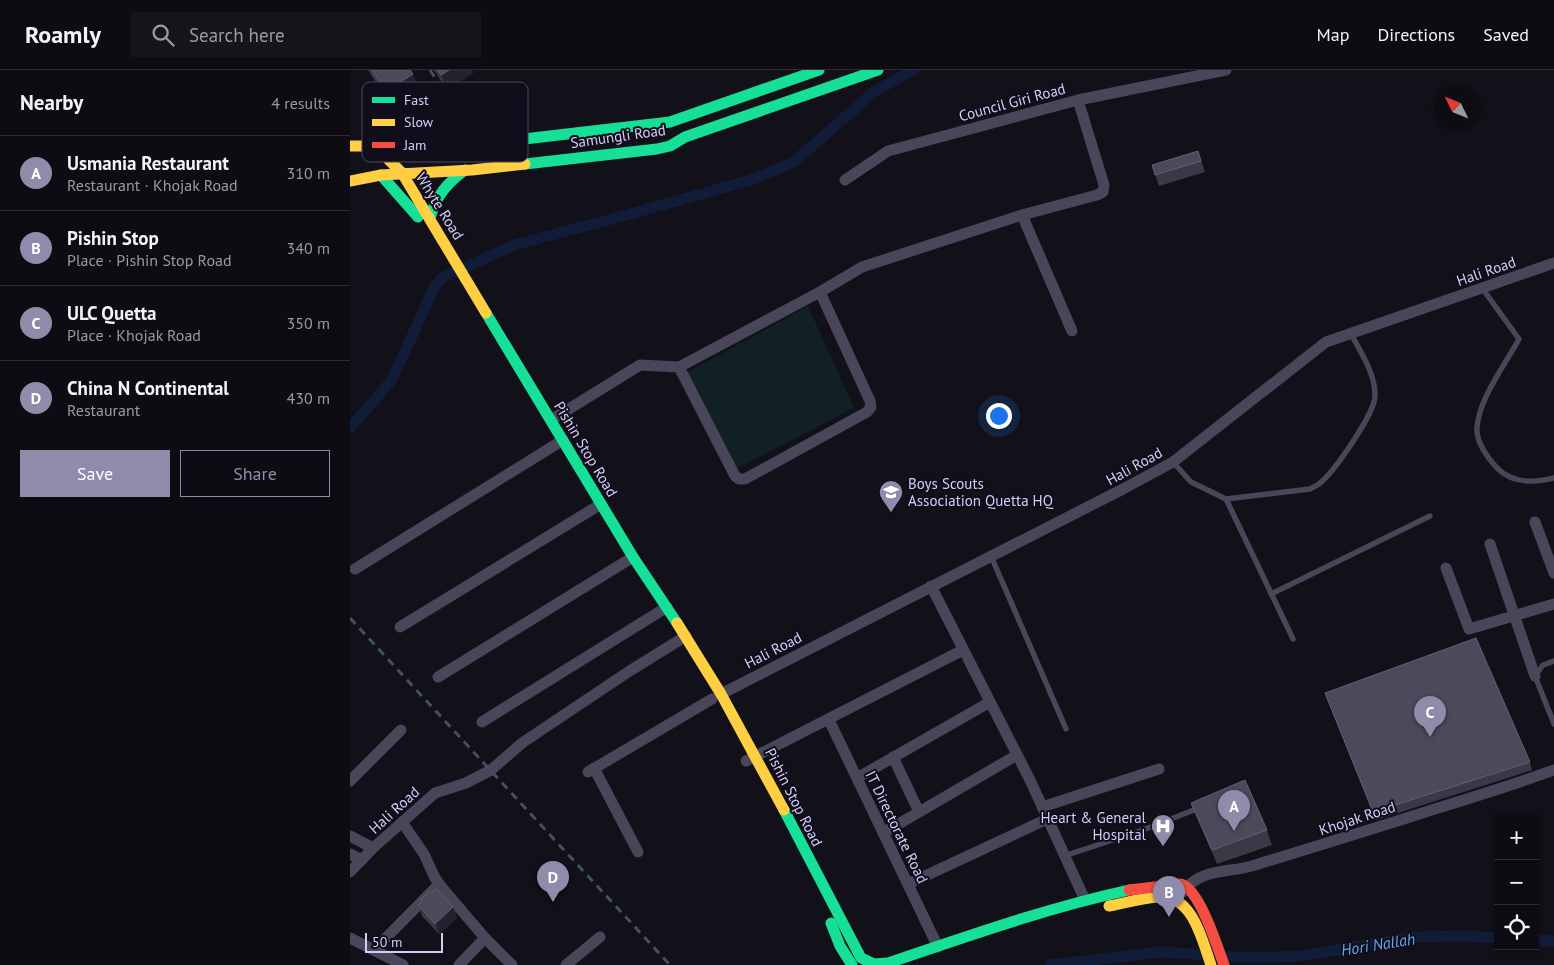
<!DOCTYPE html>
<meta charset="utf-8">
<style>
body{margin:0;font-family:"PT Sans",sans-serif;background:#17151b;color:#f1f3f6}
.controls{position:absolute;right:15px;bottom:15px;display:grid;overflow:hidden;border-radius:0px;box-shadow:0 1px 4px #0004}
.controls button{width:45px;height:45px;display:grid;place-items:center;padding:0;border:0;border-bottom:1px solid #2e2c32;background:#0e0c12;color:#f1f3f6;font:25px sans-serif}
.compass{position:absolute;left:1084px;top:15px;width:45px;height:45px;border-radius:50%;background:#0e0c12;box-shadow:0 1px 4px #0004;rotate:313deg}
.scale{position:absolute;left:15px;bottom:12px;width:78px;box-sizing:border-box;padding-left:5px;border:2px solid #d6cdfa;border-top:0;font-size:14px;line-height:18px;white-space:nowrap;color:#d6cdfa;-webkit-text-stroke:4px #110d1b;paint-order:stroke}
.you{position:absolute;left:648px;top:345px;width:18px;height:18px;margin:-12px;border:4px solid #fff;border-radius:50%;background:#1a73e8;box-shadow:0 0 0 8px #1a73e833}
.badge{display:grid;place-items:center;width:32px;height:32px;border-radius:50%;background:#918bab;color:#fff;font-size:16px;font-weight:700}
.pin{position:absolute;translate:-50% -41px;filter:drop-shadow(0 1px 2px #0008)}
.pin::after{content:'';position:absolute;top:26px;width:18px;height:15px;background:inherit;clip-path:polygon(0 0,100% 0,50% 100%)}
.list{margin:0;padding:0;list-style:none}
h2{display:flex;justify-content:space-between;align-items:center;height:65px;margin:0;padding:0 20px;font-size:21px}
h2 small{font-size:16px;font-weight:400;color:#9b9b9f}
.list li{display:grid;grid-template-columns:32px 1fr auto;gap:15px;align-items:center;box-sizing:border-box;height:75px;padding:0 20px;border-top:1px solid #2e2c32}
.list b{display:block;font-size:19px;white-space:nowrap}
.list p{margin:0;font-size:16px;white-space:nowrap;color:#9b9b9f}
.list em{font-size:16px;font-style:normal;color:#9b9b9f}
.actions{display:flex;gap:10px;padding:15px 20px}
.actions a{flex:1;padding:11px 0;border:1px solid #918bab;border-radius:0px;text-align:center;font-size:18px;color:#918bab}
.actions .main{background:#918bab;color:#fff}
.icon{flex:none;width:28px;height:28px;fill:none;stroke:currentColor;stroke-width:2;stroke-linecap:round;stroke-linejoin:round}
.map{position:relative;flex:none;width:1204px;height:895px;overflow:hidden}
header{display:flex;align-items:center;gap:30px;box-sizing:border-box;height:70px;padding:0 25px;background:#0e0c12;border-bottom:1px solid #2e2c32}
header strong{font-size:24px}
nav{display:flex;gap:28px;margin-inline-start:auto;font-size:18px}
.search{width:350px;height:45px;background:#17151b;display:flex;align-items:center;gap:12px;box-sizing:border-box;padding:0 18px;border-radius:0px;color:#9b9b9f;font-size:19px}
main{display:flex}
aside{flex:1;background:#0e0c12}
.map>svg:first-child{display:block}
</style>
<header>
<strong>Roamly</strong>
<div class="search"><svg class="icon" aria-label="search" viewBox="0 0 24 24"><circle cx="10" cy="10" r="6"/><path d="M15 15l6 6"/></svg>Search here</div>
<nav><a>Map</a><a>Directions</a><a>Saved</a></nav>
</header>
<main>
<aside>
<h2>Nearby<small>4 results</small></h2>
<ul class="list">
<li><span class="badge">A</span><div><b>Usmania Restaurant</b><p>Restaurant · Khojak Road</p></div><em>310 m</em></li>
<li><span class="badge">B</span><div><b>Pishin Stop</b><p>Place · Pishin Stop Road</p></div><em>340 m</em></li>
<li><span class="badge">C</span><div><b>ULC Quetta</b><p>Place · Khojak Road</p></div><em>350 m</em></li>
<li><span class="badge">D</span><div><b>China N Continental</b><p>Restaurant</p></div><em>430 m</em></li>
</ul>
<div class="actions"><a class="main">Save</a><a>Share</a></div>
</aside>
<div class="map">
<svg width="1204" height="895" viewBox="0 0 1204 895">
<rect width="100%" height="100%" fill="#121018"/>
<polygon fill="#112123" points="458,236 504,338 386,399 336,303"/>
<g fill="none" stroke-linecap="round" stroke-linejoin="round">
<g stroke="#111d38" stroke-width="11">
<polyline points="0,358 41,311 70,249 83,219 92,208 164,175 251,152 401,110 444,92 525,21 564,0"/>
<polyline points="1185,870 1204,871"/>
<polyline points="700,895 810,882 900,888 951,886 1063,867 1115,866 1148,868"/>
</g>
<g stroke="#484658" stroke-width="5.5">
<path d="M 1132,218 L 1169,269 C 1155,295 1129,328 1127,358 C 1126,372 1138,388 1147,398 C 1163,414 1184,413 1204,408"/>
<path d="M 823,392 L 841,412 L 876,429 L 960,419 C 963,417 967,416 970,413 C 984,402 1026,342 1025,325 C 1025,303 1011,283 1001,264"/>
<polyline points="876,429 943,569"/>
<polyline points="641,486 716,659"/>
<polyline points="921,524 1080,446"/>
<polyline points="1204,591 1193,595 1185,606 1204,654"/>
<polyline points="714,786 793,760 849,738"/>
</g>
<g stroke="#484658" stroke-width="11">
<polyline points="495,110 538,81 728,30 876,0"/>
<polyline points="672,145 722,261"/>
<polyline points="329,297 385,406 389,409 395,409 517,342 521,337 520,331 470,222"/>
<polyline points="201,350 290,295 329,297 470,222 512,197 672,145 747,125 753,122 754,115 728,30"/>
<polyline points="1185,452 1204,503"/>
<polyline points="1140,474 1185,606"/>
<polyline points="1096,498 1119,559 1204,534"/>
<polyline points="5,499 213,370"/>
<polyline points="581,516 680,710 735,830"/>
<polyline points="50,557 251,434"/>
<polyline points="88,607 283,487"/>
<polyline points="371,624 773,419 823,392 976,272 1204,193"/>
<polyline points="479,650 588,877"/>
<polyline points="132,652 317,537"/>
<polyline points="543,687 569,742"/>
<polyline points="396,691 613,580"/>
<polyline points="244,698 288,782"/>
<polyline points="238,702 362,629"/>
<polyline points="507,708 640,632"/>
<polyline points="0,711 51,660"/>
<polyline points="692,737 809,699"/>
<polyline points="52,752 74,784 84,806 89,814 135,868 162,895"/>
<polyline points="533,763 667,685"/>
<polyline points="0,766 23,778"/>
<polyline points="0,784 12,790"/>
<polyline points="0,802 23,778 85,723 116,713 141,700 172,673 278,602 336,566"/>
<polyline points="558,814 697,749"/>
<path d="M 833,822 C 850,798 877,803 902,796 C 964,777 1026,758 1088,738 C 1127,726 1166,714 1204,700"/>
<polyline points="0,868 53,895"/>
<polyline points="24,880 89,814"/>
<polyline points="109,895 135,868"/>
<polyline points="216,895 250,867"/>
</g>
<g stroke="#16e098" stroke-width="11">
<polyline points="28,86 320,52 469,0"/>
<polyline points="175,94 307,79 320,76 335,67 528,0"/>
<polyline points="31,105 68,147"/>
<path d="M 80,148 C 86,126 97,113 115,100"/>
<polyline points="136,243 283,487 327,553"/>
<path d="M 434,740 L 511,888 L 524,894 L 538,893 C 618,866 697,838 779,820"/>
<polyline points="481,853 490,876 502,895"/>
</g>
<g stroke="#ffcf43" stroke-width="11">
<polyline points="0,76 25,76 52,103 136,243"/>
<polyline points="0,111 31,105 122,100 175,94"/>
<polyline points="327,553 371,624 434,740"/>
<path d="M 759,836 C 775,833 792,828 809,827 C 843,825 852,870 861,895"/>
</g>
<path stroke="#f24e42" stroke-width="11" d="M 779,820 L 831,814 C 850,820 867,876 874,895"/>
<g stroke="#42515f" stroke-width="3" stroke-dasharray="8 6" stroke-linecap="butt">
<polyline points="80,0 93,20"/>
<polyline points="0,548 320,895"/>
</g>
</g>
<g fill="#3c3947">
<polygon points="18,0 60,0 63,4 68,19 41,36"/>
<polygon points="84,0 122,0 123,3 97,20"/>
<polygon points="848,81 855,102 809,116 802,95"/>
<polygon points="978,631 1180,692 1182,700 1026,750"/>
<polygon points="841,733 917,760 922,775 867,794 847,747"/>
<polygon points="82,823 103,837 107,848 89,864 72,846 68,835 72,832 71,829"/>
</g>
<g fill="#24222c">
<polygon points="99,0 122,0 123,3 97,20 91,5"/>
<polygon points="63,4 68,19 41,36 36,21"/>
<polygon points="103,837 107,848 89,864 85,854"/>
</g>
<g fill="#4c495b" stroke="#625e74">
<polygon points="22,0 60,0 63,4 36,21"/>
<polygon points="88,0 99,0 91,5"/>
<polygon points="848,81 851,91 805,105 802,95"/>
<polygon points="1126,568 1180,692 1023,742 975,623"/>
<polygon points="895,710 917,760 862,780 841,733"/>
<polygon points="86,819 103,837 85,854 68,835 72,831 71,829 80,821 82,823"/>
</g>
<defs>
<g id="school-pin" transform="scale(1.25)"><path d="M0 17L-7.5 6A9.5 9.5 0 1 1 7.5 6Z" fill="#918bab" stroke="#110d1b"/><path d="M0-5L7-2L0 1L-7-2ZM-4 1L0 2.5L4 1V4Q0 6-4 4Z" fill="#fff"/></g>
<g id="hospital-pin" transform="scale(1.25)"><path d="M0 17L-7.5 6A9.5 9.5 0 1 1 7.5 6Z" fill="#918bab" stroke="#110d1b"/><path d="M-5-5h3v3.5h4V-5h3V5h-3V1.5h-4V5h-3Z" fill="#fff"/></g>
</defs>
<g fill-rule="evenodd">
<use href="#school-pin" x="541" y="422"/>
<use href="#hospital-pin" x="813" y="756"/>
</g>
<g text-anchor="middle" dominant-baseline="central" stroke-width="4" stroke-linejoin="round" paint-order="stroke">
<g font-size="15" fill="#d6cdfa" stroke="#110d1b">
<text transform="translate(662 32) rotate(-15)">Council Giri Road</text>
<text transform="translate(268 66) rotate(-8)">Samungli Road</text>
<text transform="translate(90 136) rotate(58)">Whyte Road</text>
<text transform="translate(1136 201) rotate(-19)">Hali Road</text>
<text transform="translate(236 379) rotate(59)">Pishin Stop Road</text>
<text transform="translate(784 396) rotate(-29)">Hali Road</text>
<text transform="translate(423 580) rotate(-27)">Hali Road</text>
<text transform="translate(444 727) rotate(63)">Pishin Stop Road</text>
<text transform="translate(44 740) rotate(-42)">Hali Road</text>
<text transform="translate(1007 748) rotate(-18)">Khojak Road</text>
<text transform="translate(547 757) rotate(64)">IT Directorate Road</text>
</g>
<g font-size="15" fill="#d6cdfa" stroke="#110d1b" text-anchor="start">
<text x="558" y="413">Boys Scouts<tspan x="558" dy="17">Association Quetta HQ</tspan></text>
<text x="796" y="747" text-anchor="end">Heart &amp; General<tspan x="796" dy="17">Hospital</tspan></text>
</g>
<g font-size="16" font-style="italic" fill="#66a4ef" stroke="#110d1b">
<text transform="translate(1028 874) rotate(-9)">Hori Nallah</text>
</g>
</g>
<rect x="12" y="12" width="166" height="80" rx="8" fill="#110d1b" stroke="#4c475e" stroke-width="1"/>
<rect x="22" y="27" width="23" height="6" fill="#16e098"/>
<rect x="22" y="49" width="23" height="7" fill="#ffcf43"/>
<rect x="22" y="72" width="23" height="6" fill="#f24e42"/>
<g font-size="14" fill="#d6cdfa">
<text x="54" y="35">Fast</text>
<text x="54" y="57">Slow</text>
<text x="54" y="80">Jam</text>
</g>
</svg>
<div class="controls">
<button>+</button>
<button>−</button>
<button><svg class="icon" aria-label="locate" viewBox="0 0 24 24"><circle cx="12" cy="12" r="6"/><path d="M12 2v4M12 18v4M2 12h4M18 12h4"/></svg></button>
</div>
<svg class="compass" viewBox="-18 -18 36 36"><path d="M0-13l5 13h-10z" fill="#e53935"/><path d="M0 13l5-13h-10z" fill="#9b9b9f"/></svg>
<div class="scale">50 m</div>
<div class="you"></div>
<div class="pin badge" style="left:884px;top:761px">A</div>
<div class="pin badge" style="left:819px;top:847px">B</div>
<div class="pin badge" style="left:1080px;top:667px">C</div>
<div class="pin badge" style="left:203px;top:832px">D</div>
</div>
</main>
